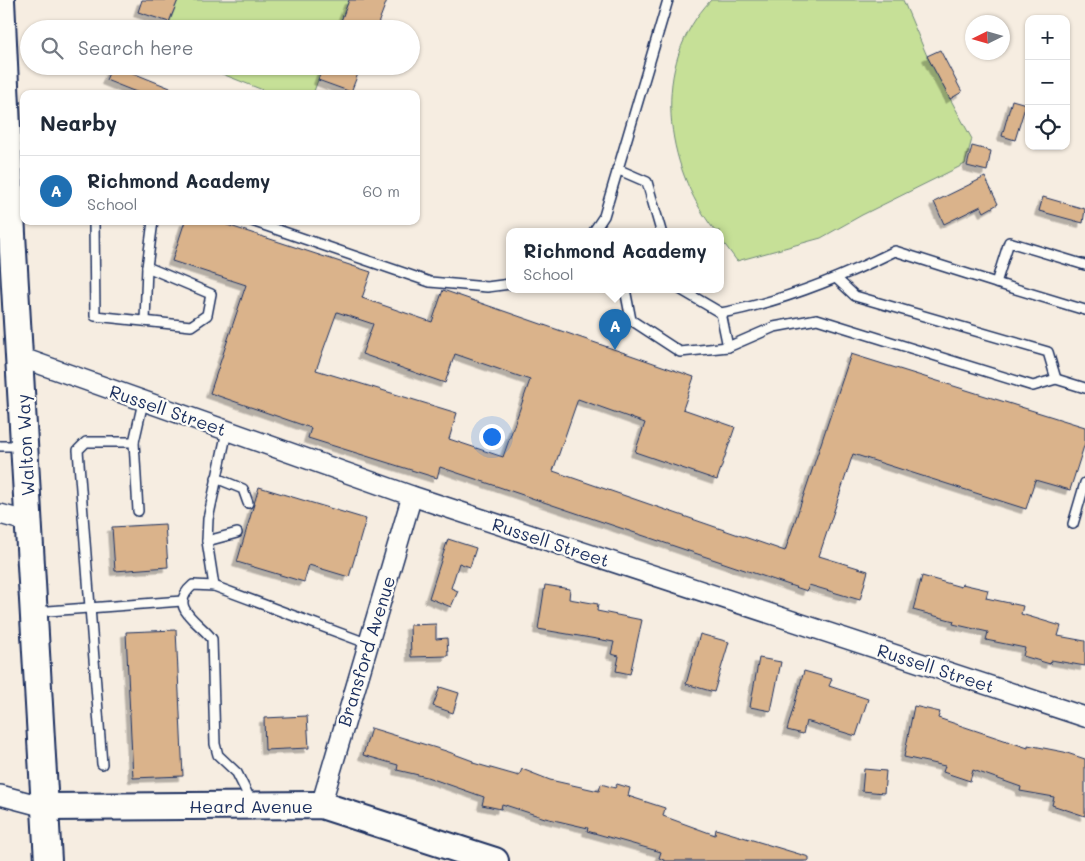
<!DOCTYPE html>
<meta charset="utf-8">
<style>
body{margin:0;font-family:Mali,sans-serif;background:#f6f6f7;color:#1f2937}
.controls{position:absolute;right:15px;top:15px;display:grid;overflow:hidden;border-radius:10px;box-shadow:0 1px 4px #0004}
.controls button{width:45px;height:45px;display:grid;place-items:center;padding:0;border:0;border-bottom:1px solid #e0e1e3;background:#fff;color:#1f2937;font:25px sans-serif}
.compass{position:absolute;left:965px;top:15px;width:45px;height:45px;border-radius:50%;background:#fff;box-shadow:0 1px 4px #0004;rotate:265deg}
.you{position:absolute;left:491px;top:436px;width:18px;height:18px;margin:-12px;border:4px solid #fff;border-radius:50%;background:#1a73e8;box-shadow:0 0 0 8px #1a73e833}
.badge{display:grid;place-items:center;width:32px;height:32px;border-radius:50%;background:#1f6fb2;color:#fff;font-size:16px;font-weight:700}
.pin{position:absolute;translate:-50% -41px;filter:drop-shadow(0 1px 2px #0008)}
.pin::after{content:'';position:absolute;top:26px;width:18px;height:15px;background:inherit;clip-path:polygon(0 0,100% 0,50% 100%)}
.popup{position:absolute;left:506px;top:228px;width:218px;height:65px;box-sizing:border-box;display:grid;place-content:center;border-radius:10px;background:#fff;filter:drop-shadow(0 1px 4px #0005);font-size:16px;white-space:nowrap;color:#747a83}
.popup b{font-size:19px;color:#1f2937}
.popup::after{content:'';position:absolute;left:50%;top:100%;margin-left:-10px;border:10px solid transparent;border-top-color:#fff}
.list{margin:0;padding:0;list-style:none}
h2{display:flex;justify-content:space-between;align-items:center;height:65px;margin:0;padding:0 20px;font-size:21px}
h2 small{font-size:16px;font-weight:400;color:#747a83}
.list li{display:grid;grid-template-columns:32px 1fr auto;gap:15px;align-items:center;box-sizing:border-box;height:70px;padding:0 20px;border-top:1px solid #e0e1e3}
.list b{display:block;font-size:19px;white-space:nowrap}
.list p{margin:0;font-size:16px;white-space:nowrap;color:#747a83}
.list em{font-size:16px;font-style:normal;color:#747a83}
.icon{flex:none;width:28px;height:28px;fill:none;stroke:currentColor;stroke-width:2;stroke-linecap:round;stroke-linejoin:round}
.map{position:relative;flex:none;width:1085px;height:861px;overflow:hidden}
.search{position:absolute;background:#fff;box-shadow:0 1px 4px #0004;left:20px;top:20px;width:400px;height:55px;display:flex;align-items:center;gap:12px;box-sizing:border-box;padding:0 18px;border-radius:28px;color:#747a83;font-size:19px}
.panel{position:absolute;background:#fff;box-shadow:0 1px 4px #0004;left:20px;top:90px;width:400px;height:135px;border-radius:10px}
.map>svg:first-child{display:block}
</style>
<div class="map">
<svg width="1085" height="861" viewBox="0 0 1085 861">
<defs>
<filter id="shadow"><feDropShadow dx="-4.5" dy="4.5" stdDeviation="0" flood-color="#0004"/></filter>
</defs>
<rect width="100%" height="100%" fill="#f6ede1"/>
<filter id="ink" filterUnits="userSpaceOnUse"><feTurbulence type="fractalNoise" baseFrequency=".02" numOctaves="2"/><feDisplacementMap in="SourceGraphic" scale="10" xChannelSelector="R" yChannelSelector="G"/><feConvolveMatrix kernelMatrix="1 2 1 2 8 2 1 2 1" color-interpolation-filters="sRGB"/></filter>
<g filter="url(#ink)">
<g fill="#c6e097" stroke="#70887a">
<polygon points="178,0 349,0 338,29 167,29"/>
<path d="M 711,0 L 903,0 L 927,56 L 972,139 L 965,164 L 862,215 L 821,238 L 737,261 L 720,238 L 720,231 L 715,231 C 664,165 650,64 711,0 Z"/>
<polygon points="202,66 323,66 313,94 273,94"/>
</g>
<g fill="#dab38b" stroke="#1b2f5e" fill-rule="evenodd" filter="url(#shadow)">
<polygon points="142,0 178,0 169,22 138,12"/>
<polygon points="349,0 387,0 376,29 338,29"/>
<polygon points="940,50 962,92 950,99 927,56"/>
<polygon points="112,66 130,66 128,71 185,94 142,94 131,90 106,80"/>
<polygon points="323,66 361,66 351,92 318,80"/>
<polygon points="1012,100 1026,104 1015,140 1002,136"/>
<polygon points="972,146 991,151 987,171 967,166"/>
<polygon points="985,177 998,204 984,212 981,206 944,224 934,202"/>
<polygon points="1043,197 1085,209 1083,223 1039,211"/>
<path d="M 185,221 L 215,221 L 371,272 L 362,298 L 432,322 L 443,290 L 694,377 L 683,409 L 735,427 L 717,480 L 635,452 L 645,423 L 578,399 L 553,471 L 785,551 L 851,354 L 1085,427 L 1085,443 L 1070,490 L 1035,480 L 1026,509 L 853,454 L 819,556 L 868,571 L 860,600 L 809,585 L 807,591 L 440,467 L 437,478 L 308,438 L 311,428 L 210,393 L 246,285 L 172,261 ZM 337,312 L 373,324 L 362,354 L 445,383 L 455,354 L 530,380 L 503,457 L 449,439 L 457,413 L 316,370 Z"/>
<polygon points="259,487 366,519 349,577 309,565 304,582 237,562"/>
<polygon points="165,524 168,567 115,571 112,527"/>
<polygon points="448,539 476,548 470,567 459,563 451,588 458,591 451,607 429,598"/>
<polygon points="922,576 961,587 962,584 988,590 986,598 1023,606 1021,614 1061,626 1058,636 1085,641 1085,666 1051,660 1050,664 1023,656 1025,648 986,640 988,632 953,624 954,621 913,610"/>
<polygon points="545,585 570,589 569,599 598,604 597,611 642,620 630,674 616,671 619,656 611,654 614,642 538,629"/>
<polygon points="436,624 436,639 447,638 448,656 411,657 410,625"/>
<polygon points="176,630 183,776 133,778 126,632"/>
<polygon points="700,634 729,642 714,692 686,684"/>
<polygon points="759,658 781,662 771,711 750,707"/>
<polygon points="804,671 832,679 829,686 868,699 856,736 806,721 803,734 787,730"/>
<polygon points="440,687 459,693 453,713 433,706"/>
<polygon points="914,706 940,712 938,718 1028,748 1028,745 1064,752 1085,759 1085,816 1052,805 1054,797 1020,791 1021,787 973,770 970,781 943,772 945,766 904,757"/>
<polygon points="307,716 309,748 265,750 264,718"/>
<polygon points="371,728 446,751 473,761 473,763 519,776 522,769 550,780 599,791 601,784 615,788 617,784 630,788 628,796 665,808 663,816 715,835 716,829 809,857 809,861 666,861 659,858 661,852 587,831 588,828 545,818 502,804 501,809 482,805 484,797 427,777 397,770 398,765 363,755"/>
<polygon points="864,769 886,771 884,793 862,791"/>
</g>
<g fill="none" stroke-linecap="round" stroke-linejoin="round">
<g stroke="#1b2f5e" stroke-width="12">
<g id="lane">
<polyline points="617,169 647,182 661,231"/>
<polyline points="94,221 95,316 191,326 207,315 211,294 147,267 153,221"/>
<polyline points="252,221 430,282 487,287 510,284"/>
<polyline points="594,231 604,216 668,0"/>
<polyline points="837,279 855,296 1048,352 1056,379"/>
<polyline points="996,283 1085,310"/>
<polyline points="625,289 631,320 680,352 728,347 774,327 817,319 1033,386 1056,379 1085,388"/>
<path d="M 680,289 L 721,313 C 782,302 840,278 895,251 L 996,283 L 1009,242 L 1085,265"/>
<polyline points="721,313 728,347"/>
<polyline points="145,321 147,267"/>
<path d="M 227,431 L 208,519 L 207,541 L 214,586 L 193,585 C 166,608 200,622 212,639 L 215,744 L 218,755 L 237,773 L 252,803"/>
<polyline points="134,442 143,402"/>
<polyline points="0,446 22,446"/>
<polyline points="216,478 243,489 248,503"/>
<polyline points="1073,524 1085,483"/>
<polyline points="207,541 237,533"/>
<polyline points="214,586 369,644"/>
<polyline points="35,612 182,601"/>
<polyline points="102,764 78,450 86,442 134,442 138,511"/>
</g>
</g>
<g stroke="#1b2f5e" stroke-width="22">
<g id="street">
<polyline points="20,357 412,496 1085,717"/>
<polyline points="0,514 29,522"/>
<polyline points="0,795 45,807"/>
<polyline points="321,805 412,496"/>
</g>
</g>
<g stroke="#1b2f5e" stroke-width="30">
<g id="secondary">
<polyline points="1,0 12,234 48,861"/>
<polyline points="45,807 321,805 495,861"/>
</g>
</g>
<use href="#lane" stroke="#fdfcf7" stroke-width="9"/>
<use href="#street" stroke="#fdfcf7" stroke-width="19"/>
<use href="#secondary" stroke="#fdfcf7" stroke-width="26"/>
</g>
</g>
<g text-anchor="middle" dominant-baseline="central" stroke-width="4.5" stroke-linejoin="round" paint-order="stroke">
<g font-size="18" fill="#1b2f5e" stroke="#fdfcf7">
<text transform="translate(168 410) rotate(19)">Russell Street</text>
<text transform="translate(25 445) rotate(-93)">Walton Way</text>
<text transform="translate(551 542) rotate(18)">Russell Street</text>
<text transform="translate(366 651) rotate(-73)">Bransford Avenue</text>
<text transform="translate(936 668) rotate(18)">Russell Street</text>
<text x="251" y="806">Heard Avenue</text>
</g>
</g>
</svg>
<div class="controls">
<button>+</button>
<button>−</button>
<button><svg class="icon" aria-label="locate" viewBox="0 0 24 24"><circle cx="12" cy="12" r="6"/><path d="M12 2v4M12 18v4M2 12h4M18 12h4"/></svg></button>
</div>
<svg class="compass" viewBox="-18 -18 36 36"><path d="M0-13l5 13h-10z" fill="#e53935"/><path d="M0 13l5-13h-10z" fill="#747a83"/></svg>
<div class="you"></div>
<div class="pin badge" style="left:615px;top:350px">A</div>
<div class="popup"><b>Richmond Academy</b>School</div>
<div class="search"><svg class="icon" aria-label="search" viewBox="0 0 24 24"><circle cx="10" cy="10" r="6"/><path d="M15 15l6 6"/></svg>Search here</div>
<section class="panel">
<h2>Nearby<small></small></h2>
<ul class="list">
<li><span class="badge">A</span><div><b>Richmond Academy</b><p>School</p></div><em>60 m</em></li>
</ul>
</section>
</div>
